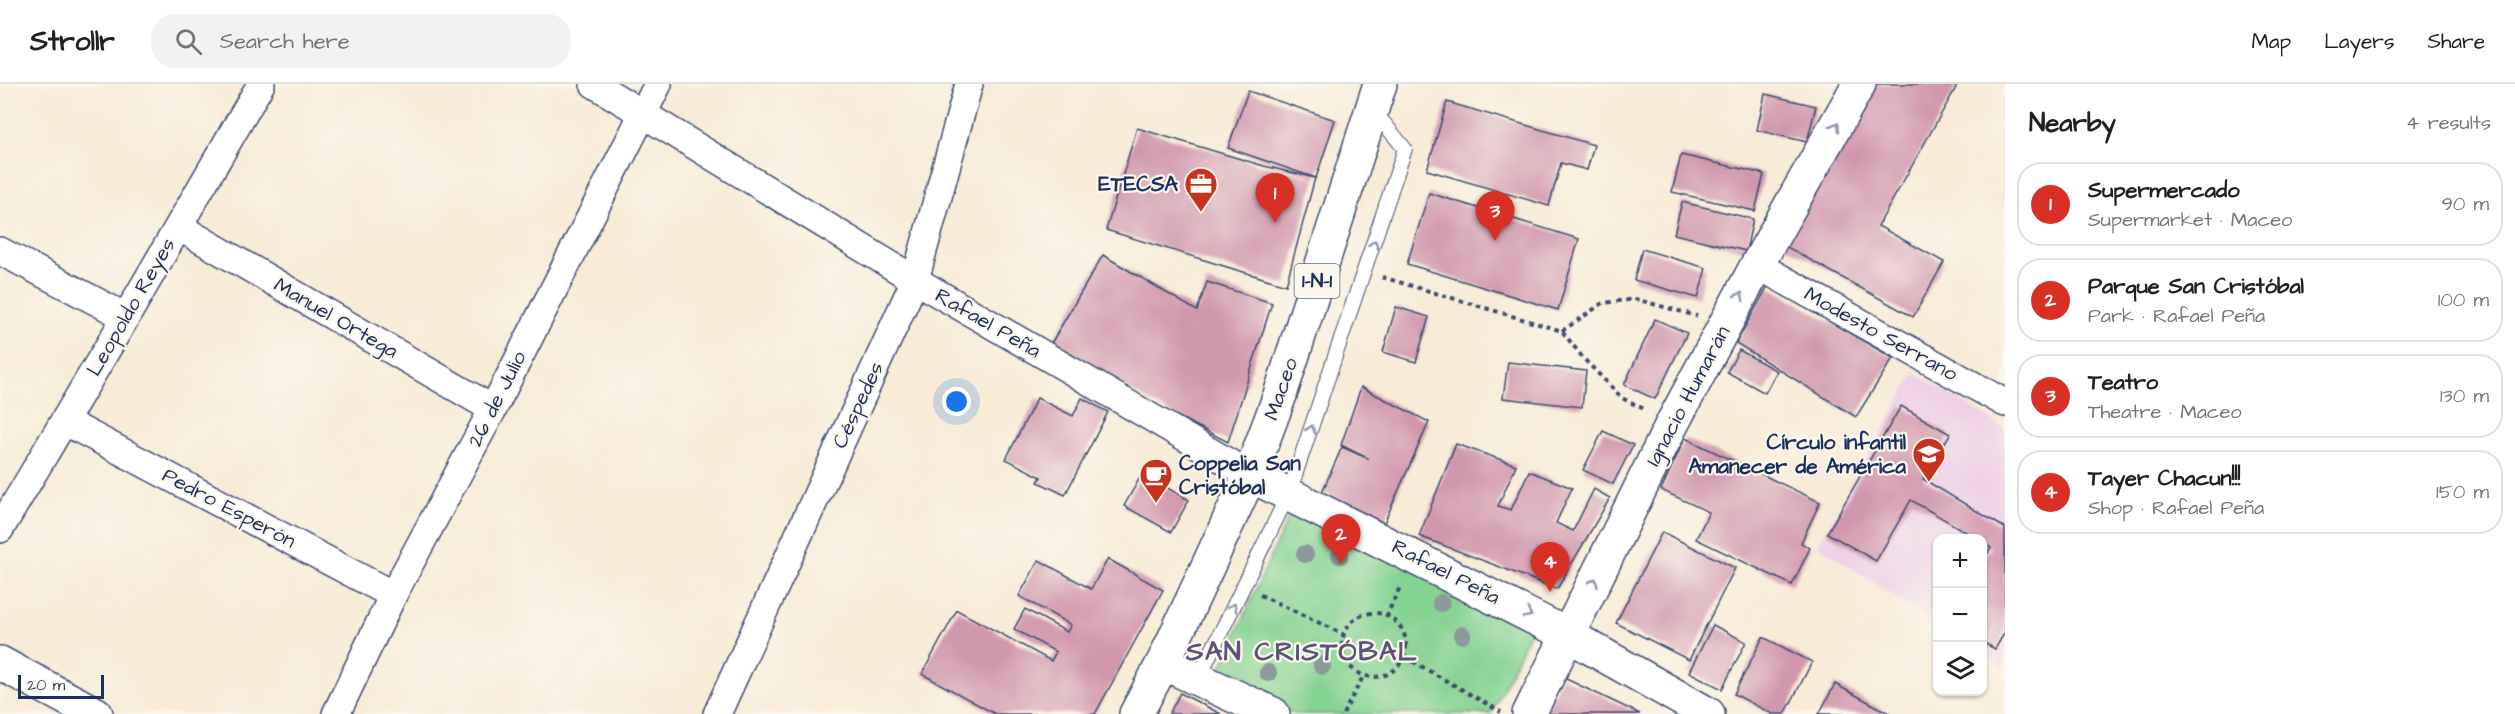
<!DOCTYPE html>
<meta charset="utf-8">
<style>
body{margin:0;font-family:"Architects Daughter",sans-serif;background:#f2f2f2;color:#202124}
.controls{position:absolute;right:18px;bottom:18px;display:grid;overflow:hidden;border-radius:12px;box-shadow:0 2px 4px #0004}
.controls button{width:54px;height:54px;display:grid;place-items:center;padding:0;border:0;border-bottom:2px solid #e0e0e0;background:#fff;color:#202124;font:30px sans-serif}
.scale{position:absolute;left:18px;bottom:15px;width:86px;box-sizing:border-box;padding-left:6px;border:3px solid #1b2f5e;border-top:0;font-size:16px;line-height:21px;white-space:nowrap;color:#1b2f5e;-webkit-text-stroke:4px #fbf7ec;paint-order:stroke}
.you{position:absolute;left:957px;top:318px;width:21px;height:21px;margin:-15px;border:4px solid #fff;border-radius:50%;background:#1a73e8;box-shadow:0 0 0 9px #1a73e833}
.badge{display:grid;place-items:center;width:39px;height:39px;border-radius:50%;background:#d93025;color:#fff;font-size:20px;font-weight:700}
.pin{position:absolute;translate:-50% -50px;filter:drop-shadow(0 2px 3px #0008)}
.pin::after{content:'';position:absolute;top:32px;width:21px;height:18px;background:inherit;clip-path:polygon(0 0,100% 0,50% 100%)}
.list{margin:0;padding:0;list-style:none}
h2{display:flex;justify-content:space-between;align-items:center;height:78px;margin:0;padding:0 24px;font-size:26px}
h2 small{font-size:20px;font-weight:400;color:#757577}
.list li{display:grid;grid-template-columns:39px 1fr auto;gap:18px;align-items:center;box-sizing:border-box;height:84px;margin:0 12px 12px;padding:0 12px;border:2px solid #e0e0e0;border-radius:24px}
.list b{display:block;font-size:22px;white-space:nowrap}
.list p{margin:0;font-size:20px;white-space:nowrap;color:#757577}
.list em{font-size:20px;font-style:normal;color:#757577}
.icon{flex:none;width:33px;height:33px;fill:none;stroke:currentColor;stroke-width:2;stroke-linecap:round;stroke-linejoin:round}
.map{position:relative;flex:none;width:2005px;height:630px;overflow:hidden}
header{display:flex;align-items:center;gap:36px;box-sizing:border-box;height:84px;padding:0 30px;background:#fff;border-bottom:2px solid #e0e0e0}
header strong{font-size:28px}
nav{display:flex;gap:33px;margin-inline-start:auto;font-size:21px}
.search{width:420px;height:54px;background:#f2f2f2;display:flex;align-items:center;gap:15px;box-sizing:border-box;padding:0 21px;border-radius:24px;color:#757577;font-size:22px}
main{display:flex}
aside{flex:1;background:#fff}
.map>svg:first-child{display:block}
</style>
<header>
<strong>Strollr</strong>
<div class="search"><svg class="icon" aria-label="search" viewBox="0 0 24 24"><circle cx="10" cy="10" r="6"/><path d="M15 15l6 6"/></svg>Search here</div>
<nav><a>Map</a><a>Layers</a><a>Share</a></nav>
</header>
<main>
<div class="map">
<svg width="2005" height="630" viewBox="0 0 2005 630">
<rect width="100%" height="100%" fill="#fbf7ec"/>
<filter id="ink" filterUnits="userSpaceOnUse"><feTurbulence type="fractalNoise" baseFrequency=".0167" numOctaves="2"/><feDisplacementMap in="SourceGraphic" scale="12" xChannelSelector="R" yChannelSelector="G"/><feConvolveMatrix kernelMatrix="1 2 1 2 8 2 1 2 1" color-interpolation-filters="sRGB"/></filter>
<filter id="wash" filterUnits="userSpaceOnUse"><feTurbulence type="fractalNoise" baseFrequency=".008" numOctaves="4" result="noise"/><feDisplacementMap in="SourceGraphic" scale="24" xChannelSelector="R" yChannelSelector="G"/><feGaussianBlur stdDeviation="1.35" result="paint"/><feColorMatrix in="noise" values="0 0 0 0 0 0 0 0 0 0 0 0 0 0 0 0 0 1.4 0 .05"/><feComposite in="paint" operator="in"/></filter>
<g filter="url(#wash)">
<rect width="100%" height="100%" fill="#f8ebd7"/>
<polygon fill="#eed0e7" points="1915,289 2005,344 2005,583 1983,572 1982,454 1938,454 1937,542 1818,461"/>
<polygon fill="#86d392" stroke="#508178" stroke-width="1.5" points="1294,420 1533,541 1491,630 1294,630 1217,593"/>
<g id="blocks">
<g fill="#d198ad">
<polygon points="1876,0 1958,0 1878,142 1944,178 1913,233 1785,162"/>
<polygon points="1248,7 1335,36 1316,94 1228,64"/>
<polygon points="1765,10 1816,22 1807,58 1757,46"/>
<polygon points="1447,18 1594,61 1587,86 1561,79 1549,122 1427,86"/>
<polygon points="1137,44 1264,82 1315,94 1286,201 1106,146"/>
<polygon points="1681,71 1764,90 1755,127 1672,108"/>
<polygon points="1429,109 1579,155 1558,226 1407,180"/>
<polygon points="1682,118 1753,135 1746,167 1674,150"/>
<polygon points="1642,165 1706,184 1698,214 1634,196"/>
<polygon points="1103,171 1197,227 1207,198 1272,219 1228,358 1163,325 1050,261"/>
<polygon points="1768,202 1893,274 1856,333 1736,259"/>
<polygon points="1396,223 1429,233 1416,278 1383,268"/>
<polygon points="1655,235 1687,249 1655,315 1624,301"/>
<polygon points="1739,266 1777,287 1765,309 1727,288"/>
<polygon points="1508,278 1586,287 1582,323 1503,314"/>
<polygon points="1361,303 1429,338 1384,439 1322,408 1342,363 1369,375 1341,361"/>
<polygon points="1037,314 1073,332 1082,314 1108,328 1065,411 1038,398 1041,393 1006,375"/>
<polygon points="1901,322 1950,350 1923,395 2005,444 2005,548 1995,565 1982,558 1982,478 1991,464 1982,458 1982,454 1976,454 1911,416 1876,477 1827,449"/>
<polygon points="1603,347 1633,361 1613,400 1583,386"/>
<polygon points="1685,354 1820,418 1801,459 1810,464 1792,501 1696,455 1709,428 1661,406"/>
<polygon points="1456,360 1516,381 1498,422 1511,426 1529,387 1572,404 1556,439 1573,447 1594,405 1610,414 1557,505 1419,452"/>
<polygon points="1142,390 1189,416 1171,448 1124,422"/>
<polygon points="1662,448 1735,484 1689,576 1616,539"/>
<polygon points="1108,475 1163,506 1095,630 995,630 922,590 957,526 1051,577 1056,568 1014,545 1025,525 1067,548 1071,541 1019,512 1039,476 1091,505"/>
<polygon points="1713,541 1746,558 1722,605 1689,588"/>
<polygon points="1763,553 1812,578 1785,630 1772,630 1734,610"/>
<polygon points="1562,593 1640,630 1551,630 1546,627"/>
<polygon points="1835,600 1891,630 1819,630"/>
<polygon points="1180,609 1221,630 1169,630"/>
</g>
</g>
</g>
<g filter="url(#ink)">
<use href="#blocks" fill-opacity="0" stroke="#3c4b70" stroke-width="1.5"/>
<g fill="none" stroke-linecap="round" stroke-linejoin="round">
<g stroke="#3c4b70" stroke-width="16">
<polyline id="lane" points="1198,595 1289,409 1405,65 1374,27"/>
</g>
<g stroke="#3c4b70" stroke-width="30">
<g id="street">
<polyline points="594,0 915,196 1250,391"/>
<polyline points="179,143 493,325"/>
<polyline points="0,167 126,233"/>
<polyline points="1757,181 2005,319"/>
<polyline points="64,337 393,511"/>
<polyline points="0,445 126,233 261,0"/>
<polyline points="336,630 393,511 493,325 658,0"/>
<polyline points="717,630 915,196 969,0"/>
</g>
</g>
<g stroke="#3c4b70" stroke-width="36">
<g id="secondary">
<polyline points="1250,391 1568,551 1708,630"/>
<polyline points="0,579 96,630"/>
<polyline points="1163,579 1273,630"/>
<polyline points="1529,630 1672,340 1757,181 1859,0"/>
</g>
</g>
<g stroke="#3c4b70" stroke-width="36">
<polyline id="primary" points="1136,630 1163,579 1250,391 1280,311 1380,0"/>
</g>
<g stroke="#3c4b70" stroke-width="4" stroke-dasharray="4.5 4.5" stroke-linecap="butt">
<polyline points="1382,193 1562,247 1583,274 1622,314 1646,326"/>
<polyline points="1562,247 1603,219 1635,215 1697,232"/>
<polyline points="1260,511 1343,550"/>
<circle cx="1374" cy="561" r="32"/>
<polyline points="1386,533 1401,501"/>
<polyline points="1405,573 1501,628"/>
<polyline points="1343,630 1364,591"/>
</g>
<use href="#lane" stroke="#fff" stroke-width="14"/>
<use href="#street" stroke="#fff" stroke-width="27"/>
<use href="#secondary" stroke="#fff" stroke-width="33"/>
<use href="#primary" stroke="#fff" stroke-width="33"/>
</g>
<g fill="#8d9a9c">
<circle cx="1305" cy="470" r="9"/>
<circle cx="1340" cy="471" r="9"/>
<circle cx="1441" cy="519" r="9"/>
<circle cx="1462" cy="551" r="9"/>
<circle cx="1322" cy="582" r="9"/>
<circle cx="1268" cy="589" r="9"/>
</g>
<defs><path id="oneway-chevron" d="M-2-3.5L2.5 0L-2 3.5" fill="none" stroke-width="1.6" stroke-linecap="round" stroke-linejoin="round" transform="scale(1.5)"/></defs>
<g stroke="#8d97ae">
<use href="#oneway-chevron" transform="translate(1836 42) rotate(-60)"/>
<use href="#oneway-chevron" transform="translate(1374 160) rotate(-72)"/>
<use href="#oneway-chevron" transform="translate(1740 212) rotate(-62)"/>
<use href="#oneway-chevron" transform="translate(1311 345) rotate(-71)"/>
<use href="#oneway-chevron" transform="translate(1594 498) rotate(-64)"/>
<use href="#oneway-chevron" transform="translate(1233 523) rotate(-64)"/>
<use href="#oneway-chevron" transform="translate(1528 530) rotate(27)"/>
</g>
</g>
<defs>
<g id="office-pin" transform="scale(1.725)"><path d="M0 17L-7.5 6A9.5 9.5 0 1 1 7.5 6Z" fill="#c8321e" stroke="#fbf7ec"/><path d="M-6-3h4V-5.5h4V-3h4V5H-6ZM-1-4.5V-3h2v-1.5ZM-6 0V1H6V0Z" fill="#fff"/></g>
<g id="school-pin" transform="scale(1.725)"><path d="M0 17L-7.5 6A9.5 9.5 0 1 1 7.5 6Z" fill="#c8321e" stroke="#fbf7ec"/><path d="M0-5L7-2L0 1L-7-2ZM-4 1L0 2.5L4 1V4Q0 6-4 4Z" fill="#fff"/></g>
<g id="cafe-pin" transform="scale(1.725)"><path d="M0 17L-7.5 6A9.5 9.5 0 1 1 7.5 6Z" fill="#c8321e" stroke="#fbf7ec"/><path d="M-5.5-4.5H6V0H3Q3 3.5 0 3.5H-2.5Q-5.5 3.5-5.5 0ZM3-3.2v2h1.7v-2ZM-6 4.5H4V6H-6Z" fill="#fff"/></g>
</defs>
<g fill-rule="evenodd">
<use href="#office-pin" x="1201" y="100"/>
<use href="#school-pin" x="1929" y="370"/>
<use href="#cafe-pin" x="1156" y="391"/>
</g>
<g text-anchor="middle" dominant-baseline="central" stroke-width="4.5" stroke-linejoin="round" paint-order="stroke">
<rect fill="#fbf7ec" stroke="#5e6b89" stroke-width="1.5" x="1294.5" y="180" width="45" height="34" rx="4.5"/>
<g font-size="20" font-weight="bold" fill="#1b2f5e">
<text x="1317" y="197">1-N-1</text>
</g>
<g font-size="21" font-weight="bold" fill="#1b2f5e" stroke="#fbf7ec" text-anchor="end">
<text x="1178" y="100">ETECSA</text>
<text x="1906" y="358">Círculo infantil<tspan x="1906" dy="24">Amanecer de América</tspan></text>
<text x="1179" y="379" text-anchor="start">Coppelia San<tspan x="1179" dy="24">Cristóbal</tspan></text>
</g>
<g font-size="21" fill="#1b2f5e" stroke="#fbf7ec">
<text transform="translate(131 223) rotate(-60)">Leopoldo Reyes</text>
<text transform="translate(336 234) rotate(30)">Manuel Ortega</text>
<text transform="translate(988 239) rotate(30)">Rafael Peña</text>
<text transform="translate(1881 250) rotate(29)">Modesto Serrano</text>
<text transform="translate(1281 305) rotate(-71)">Maceo</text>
<text transform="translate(1688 312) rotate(-62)">Ignacio Humarán</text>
<text transform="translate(497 315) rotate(-63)">26 de Julio</text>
<text transform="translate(858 321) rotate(-65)">Céspedes</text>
<text transform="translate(229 424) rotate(28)">Pedro Esperón</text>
<text transform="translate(1446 488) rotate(27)">Rafael Peña</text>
</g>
<g font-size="27" font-weight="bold" letter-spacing="1.5" fill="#5b547a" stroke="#fbf7ec">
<text x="1302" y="568">SAN CRISTÓBAL</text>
</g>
</g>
</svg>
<div class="controls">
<button>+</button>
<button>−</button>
<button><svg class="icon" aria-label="layers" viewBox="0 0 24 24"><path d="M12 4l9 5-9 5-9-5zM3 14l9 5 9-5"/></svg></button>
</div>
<div class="scale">20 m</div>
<div class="you"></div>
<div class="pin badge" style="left:1275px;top:139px">1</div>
<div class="pin badge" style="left:1341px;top:480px">2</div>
<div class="pin badge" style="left:1495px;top:157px">3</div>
<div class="pin badge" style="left:1550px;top:508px">4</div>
</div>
<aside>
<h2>Nearby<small>4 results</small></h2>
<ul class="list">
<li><span class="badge">1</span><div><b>Supermercado</b><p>Supermarket · Maceo</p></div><em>90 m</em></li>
<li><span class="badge">2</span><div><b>Parque San Cristóbal</b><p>Park · Rafael Peña</p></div><em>100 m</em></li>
<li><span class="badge">3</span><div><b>Teatro</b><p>Theatre · Maceo</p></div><em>130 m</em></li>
<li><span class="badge">4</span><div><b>Tayer Chacun!!!</b><p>Shop · Rafael Peña</p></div><em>150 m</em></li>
</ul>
</aside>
</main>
